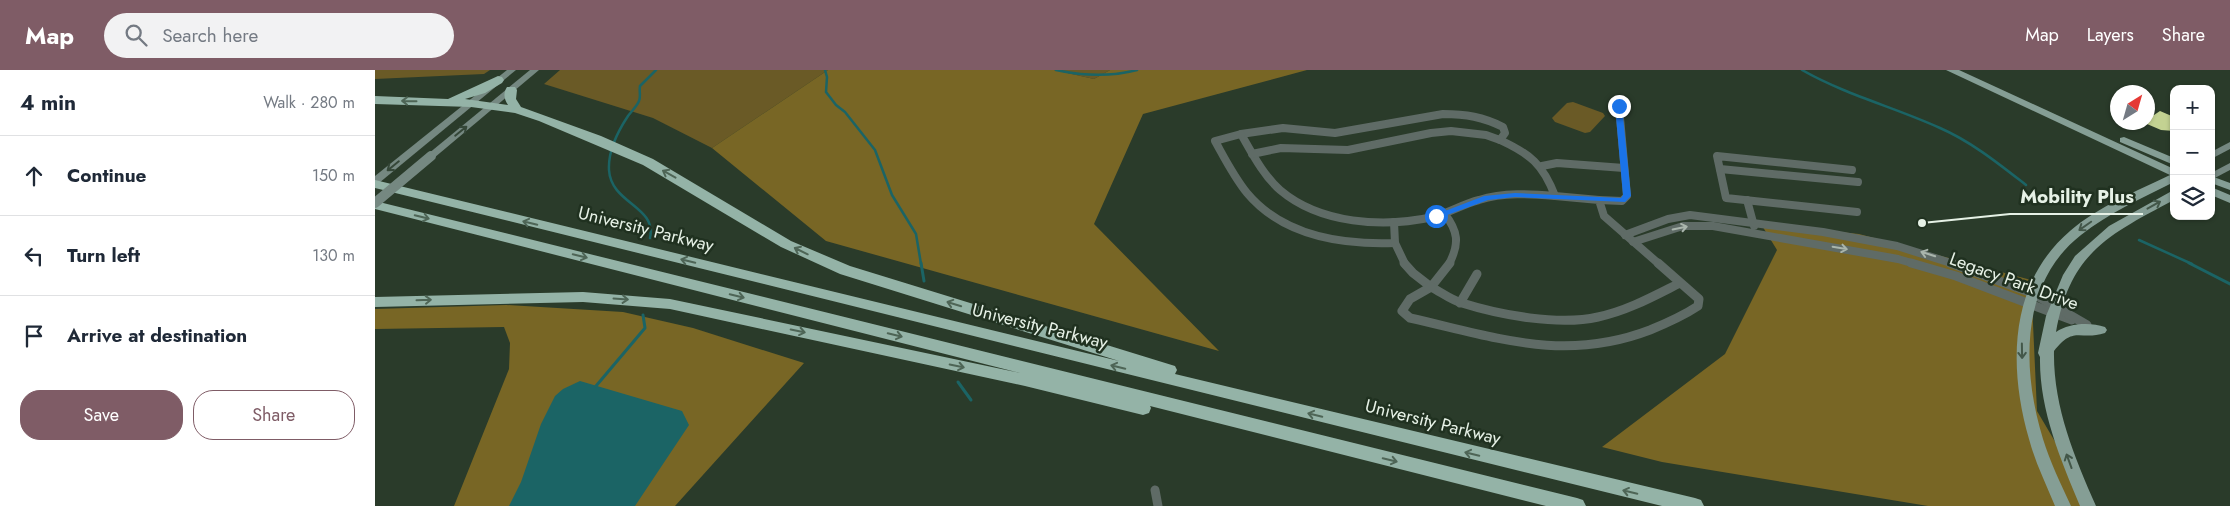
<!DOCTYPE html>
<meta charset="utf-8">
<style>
body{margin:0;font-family:Jost,sans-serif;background:#f2f2f3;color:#1f2937}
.controls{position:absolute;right:15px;top:15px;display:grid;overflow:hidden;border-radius:10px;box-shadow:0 1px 4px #0004}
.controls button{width:45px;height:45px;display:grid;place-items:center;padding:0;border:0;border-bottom:1px solid #e0e1e3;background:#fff;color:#1f2937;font:25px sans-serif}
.compass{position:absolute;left:1735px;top:15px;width:45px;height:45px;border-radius:50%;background:#fff;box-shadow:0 1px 4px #0004;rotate:37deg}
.stop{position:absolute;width:15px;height:15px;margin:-11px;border:4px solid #1a73e8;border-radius:50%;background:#fff}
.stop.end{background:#1a73e8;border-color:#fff;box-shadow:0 1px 5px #0008}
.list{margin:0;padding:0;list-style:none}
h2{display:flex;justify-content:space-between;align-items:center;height:65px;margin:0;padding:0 20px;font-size:21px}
h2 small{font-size:16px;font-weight:400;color:#747a83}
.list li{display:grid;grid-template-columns:32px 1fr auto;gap:15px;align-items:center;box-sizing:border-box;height:80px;padding:0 20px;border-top:1px solid #e0e1e3}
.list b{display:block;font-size:19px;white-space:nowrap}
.list em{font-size:16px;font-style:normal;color:#747a83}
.actions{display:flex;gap:10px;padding:15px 20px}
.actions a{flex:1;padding:11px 0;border:1px solid #7f5c66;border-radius:20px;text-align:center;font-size:18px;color:#7f5c66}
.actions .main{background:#7f5c66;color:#fff}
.icon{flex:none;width:28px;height:28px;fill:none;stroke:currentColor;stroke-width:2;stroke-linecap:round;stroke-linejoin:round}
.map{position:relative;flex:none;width:1855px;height:436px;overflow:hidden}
header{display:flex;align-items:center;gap:30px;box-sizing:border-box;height:70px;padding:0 25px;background:#7f5c66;color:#fff}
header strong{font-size:24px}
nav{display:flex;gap:28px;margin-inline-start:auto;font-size:18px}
.search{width:350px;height:45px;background:#f2f2f3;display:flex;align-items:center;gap:12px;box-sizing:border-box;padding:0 18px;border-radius:28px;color:#747a83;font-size:19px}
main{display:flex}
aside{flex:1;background:#fff}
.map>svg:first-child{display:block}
</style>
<header>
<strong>Map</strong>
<div class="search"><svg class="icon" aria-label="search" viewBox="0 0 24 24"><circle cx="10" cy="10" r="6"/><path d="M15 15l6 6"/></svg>Search here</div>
<nav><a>Map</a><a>Layers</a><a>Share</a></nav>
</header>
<main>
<aside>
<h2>4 min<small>Walk · 280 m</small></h2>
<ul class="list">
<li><svg class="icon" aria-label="ahead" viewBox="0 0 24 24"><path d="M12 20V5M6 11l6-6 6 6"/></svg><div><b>Continue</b></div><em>150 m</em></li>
<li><svg class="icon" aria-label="left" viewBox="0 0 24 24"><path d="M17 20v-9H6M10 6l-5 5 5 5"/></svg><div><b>Turn left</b></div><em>130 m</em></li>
<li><svg class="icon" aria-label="arrive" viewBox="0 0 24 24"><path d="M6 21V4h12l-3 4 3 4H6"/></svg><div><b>Arrive at destination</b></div></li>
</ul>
<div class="actions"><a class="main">Save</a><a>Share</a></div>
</aside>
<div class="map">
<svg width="1855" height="436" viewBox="0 0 1855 436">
<rect width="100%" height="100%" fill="#2a3b2a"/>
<g fill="#6a5a26">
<polygon points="0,0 115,0 109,4 0,9"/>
<polygon points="185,0 453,0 337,78 278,48 169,14"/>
<polygon points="679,0 735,0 719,9"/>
<polygon points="1198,32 1228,43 1230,46 1215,62 1210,63 1180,52 1177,48 1192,33"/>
</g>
<g fill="#786625">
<polygon points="453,0 679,0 719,9 735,0 932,0 768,44 719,154 844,281 451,171 337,78"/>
<polygon points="1386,154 1484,164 1656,210 1662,341 1718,436 1553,436 1287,392 1227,377 1350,284 1402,180"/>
<polygon points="131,235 248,242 318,258 429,293 300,436 79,436 134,299 135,273 129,257 0,259 0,239"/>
</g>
<polygon fill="#1b6465" points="205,311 307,341 314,355 260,436 134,436 146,412 166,354 180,326 188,319"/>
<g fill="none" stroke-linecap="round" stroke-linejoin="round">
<g stroke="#1b6465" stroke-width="2.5">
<polyline points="450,0 452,7 451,22 461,35 470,42 500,80 517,125 541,164 546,194"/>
<path d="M 681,0 C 708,6 735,7 762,0"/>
<path d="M 1427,0 C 1471,25 1519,37 1565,58 C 1597,72 1624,94 1651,115"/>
<path d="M 275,168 C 282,136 236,134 234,100 C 233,82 243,61 253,46 C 256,42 262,36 264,31 C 266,27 264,21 265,16 L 281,0"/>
<polyline points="1764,170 1817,194"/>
</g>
<g stroke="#1b6465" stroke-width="3">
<polyline points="546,193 549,211"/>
<polyline points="1814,193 1855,214"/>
<polyline points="583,312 596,330"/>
<polyline points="221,316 270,258 268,245"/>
</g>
</g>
<polygon fill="#c3d292" points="1785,41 1799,47 1799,61 1786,60 1772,54 1772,43 1779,45"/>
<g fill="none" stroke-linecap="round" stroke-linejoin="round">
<g stroke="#5f6b66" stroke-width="8">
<path d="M 1068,44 C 1091,44 1108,47 1128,57 L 1130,63 L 1125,70 C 1155,84 1168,94 1180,126 C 1155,124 1129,122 1104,130 C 1088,134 1074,143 1058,147 C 1008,158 945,154 905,120 C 888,105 877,83 866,64 L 908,58 L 960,63 Z"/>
<path d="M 866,64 L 840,71 C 850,89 859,107 872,123 C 908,166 967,175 1020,173 L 1019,152"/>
<polyline points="877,84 906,78 973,80 1056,63 1076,61 1111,65 1125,70"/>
<polyline points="1167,96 1182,93 1249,98"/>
<polyline points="1345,99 1483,112"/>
<polyline points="1477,100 1342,86 1351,128 1482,142"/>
<polyline points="1180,126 1224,130 1229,146 1284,194"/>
<polyline points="1224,130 1247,131 1252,126 1244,36"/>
<polyline points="1372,130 1379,156"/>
<path d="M 1069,143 C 1083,161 1085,173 1074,194"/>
<polyline points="1250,165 1293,149 1315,145 1448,162 1522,176 1579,194"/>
<polyline points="1258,172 1308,156 1338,156 1523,189 1540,194"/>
<polyline points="1020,173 1030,194"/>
</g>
<g stroke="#5f6b66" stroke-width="9">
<polyline points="1029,193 1038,203 1056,217 1075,193"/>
<path d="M 1283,193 L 1324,229 L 1323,236 C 1308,246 1292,253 1275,260 C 1189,293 1120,267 1035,248 L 1027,241 L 1035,229 L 1056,217 C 1066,222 1076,230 1087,233 C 1125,245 1184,256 1223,247 C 1252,241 1279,226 1305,213"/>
<polyline points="1536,193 1581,206 1697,250"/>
<polyline points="1575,193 1657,223 1712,255"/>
<polyline points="1085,233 1102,204"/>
<polyline points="780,420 783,436"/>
</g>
<g fill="#758881" fill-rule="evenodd">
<polygon points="132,0 141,0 4,113 0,114 0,106"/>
<polygon points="155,0 164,0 59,88 53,88 51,86 53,84"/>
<polygon points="1855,72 1855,79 1836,89 1836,82"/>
<polygon points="1855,93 1855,100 1836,110 1836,103"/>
</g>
<g fill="#859e95" fill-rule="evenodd">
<path d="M 1571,0 L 1584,0 L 1799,99 L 1799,112 C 1767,128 1734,143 1706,165 C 1644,213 1647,301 1668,369 C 1675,392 1686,414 1696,436 L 1680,436 C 1671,414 1660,392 1654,369 C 1633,296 1634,213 1695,161 C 1724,136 1762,121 1795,105 Z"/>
<polygon points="1749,67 1799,88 1799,95 1745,72 1745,68"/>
<polygon points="1836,106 1855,113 1855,120 1836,113"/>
<polygon points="1836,117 1855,125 1855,133 1836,125"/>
<path d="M 1795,122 L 1799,122 L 1799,130 C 1733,165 1695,183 1681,262 C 1694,253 1715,252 1730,257 L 1732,260 L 1730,263 C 1705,271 1699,255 1679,281 C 1678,336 1699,386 1721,436 L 1705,436 C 1685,388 1664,339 1665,287 L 1663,283 L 1671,246 L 1688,205 L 1700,186 L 1734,156 Z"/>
</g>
<g fill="#94b3a7" fill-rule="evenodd">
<path d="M 123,6 L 127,7 L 129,10 L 127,13 L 110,23 L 90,29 L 133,35 C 129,29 128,23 132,17 L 140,17 L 142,20 L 141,29 L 146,37 L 226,66 L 278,89 L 416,171 L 475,196 L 800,296 L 802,300 L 800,304 L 1320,428 L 1326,430 L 1329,436 L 1287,436 L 0,118 L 0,110 L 744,291 L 465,204 L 406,177 L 268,95 L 164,51 L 140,43 L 96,37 L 0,34 L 0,26 L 73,29 Z"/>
<polygon points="0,131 1202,428 1208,430 1211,436 1171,436 775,336 776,338 774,343 768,345 650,316 295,239 208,232 0,237 0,227 208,222 295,229 645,303 0,139"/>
</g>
<polyline stroke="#758881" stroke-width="10" points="0,133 56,86"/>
</g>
<defs><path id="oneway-shaft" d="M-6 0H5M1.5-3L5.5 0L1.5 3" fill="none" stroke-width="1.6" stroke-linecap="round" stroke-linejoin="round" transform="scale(1.25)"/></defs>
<g stroke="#4e6556">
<use href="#oneway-shaft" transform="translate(34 31) rotate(-179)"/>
<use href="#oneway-shaft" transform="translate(294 104) rotate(-151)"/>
<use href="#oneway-shaft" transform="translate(47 147) rotate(14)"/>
<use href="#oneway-shaft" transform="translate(155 153) rotate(-166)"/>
<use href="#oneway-shaft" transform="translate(426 181) rotate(-154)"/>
<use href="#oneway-shaft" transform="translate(205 186) rotate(14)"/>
<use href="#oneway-shaft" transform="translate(313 191) rotate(-166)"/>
<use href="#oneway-shaft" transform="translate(362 226) rotate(14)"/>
<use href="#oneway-shaft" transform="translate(246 229) rotate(4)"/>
<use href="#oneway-shaft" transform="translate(49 230) rotate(-2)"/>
<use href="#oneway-shaft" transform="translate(579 234) rotate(-163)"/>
<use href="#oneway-shaft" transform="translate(423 261) rotate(12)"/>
<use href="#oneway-shaft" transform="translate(520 265) rotate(14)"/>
<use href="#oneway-shaft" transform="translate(582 296) rotate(12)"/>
<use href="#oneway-shaft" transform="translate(743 297) rotate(-166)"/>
<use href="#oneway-shaft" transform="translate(940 345) rotate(-166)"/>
<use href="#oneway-shaft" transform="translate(1097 384) rotate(-166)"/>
<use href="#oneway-shaft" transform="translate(1015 390) rotate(14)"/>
<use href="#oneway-shaft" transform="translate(1255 422) rotate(-167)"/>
</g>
<g stroke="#354738">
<use href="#oneway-shaft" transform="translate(86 61) rotate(-39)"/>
<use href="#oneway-shaft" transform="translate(18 96) rotate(141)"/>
</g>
<g stroke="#435749">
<use href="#oneway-shaft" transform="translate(1779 135) rotate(-29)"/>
<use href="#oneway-shaft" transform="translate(1710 156) rotate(145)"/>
<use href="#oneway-shaft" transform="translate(1647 281) rotate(89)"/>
<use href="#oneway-shaft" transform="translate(1694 391) rotate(-110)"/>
</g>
<g stroke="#a9b5ac">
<use href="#oneway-shaft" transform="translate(1305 158) rotate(-12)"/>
<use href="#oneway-shaft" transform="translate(1465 178) rotate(10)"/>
<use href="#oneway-shaft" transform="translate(1553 184) rotate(-162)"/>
</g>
<polygon fill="#1a73e8" points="1244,34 1247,36 1256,126 1250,132 1140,127 1113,130 1064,148 1057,146 1109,126 1140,123 1246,128 1248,125 1240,36"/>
<g text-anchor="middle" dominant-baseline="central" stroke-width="5" stroke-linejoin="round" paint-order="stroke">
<g font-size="18" fill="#e6f1e6" stroke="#203120">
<text transform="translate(271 159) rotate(14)">University Parkway</text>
<text transform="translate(1639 211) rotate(20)">Legacy Park Drive</text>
<text transform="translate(665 256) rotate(14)">University Parkway</text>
<text transform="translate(1058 352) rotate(14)">University Parkway</text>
</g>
</g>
<path fill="none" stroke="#e6f1e6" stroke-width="2" d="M1547 153L1635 144H1768"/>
<circle fill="#e6f1e6" stroke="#203120" stroke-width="2" cx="1547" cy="153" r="5"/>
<g font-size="19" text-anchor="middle" font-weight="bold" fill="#e6f1e6" stroke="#203120" stroke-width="5" stroke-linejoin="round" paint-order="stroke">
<text x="1702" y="133">Mobility Plus</text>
</g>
</svg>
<div class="controls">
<button>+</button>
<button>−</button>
<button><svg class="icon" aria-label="layers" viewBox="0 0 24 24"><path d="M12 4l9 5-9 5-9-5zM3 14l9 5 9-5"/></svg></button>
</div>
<svg class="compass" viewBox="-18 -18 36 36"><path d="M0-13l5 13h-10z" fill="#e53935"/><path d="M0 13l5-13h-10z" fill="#747a83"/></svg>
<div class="stop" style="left:1061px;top:146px"></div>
<div class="stop end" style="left:1244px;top:36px"></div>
</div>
</main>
